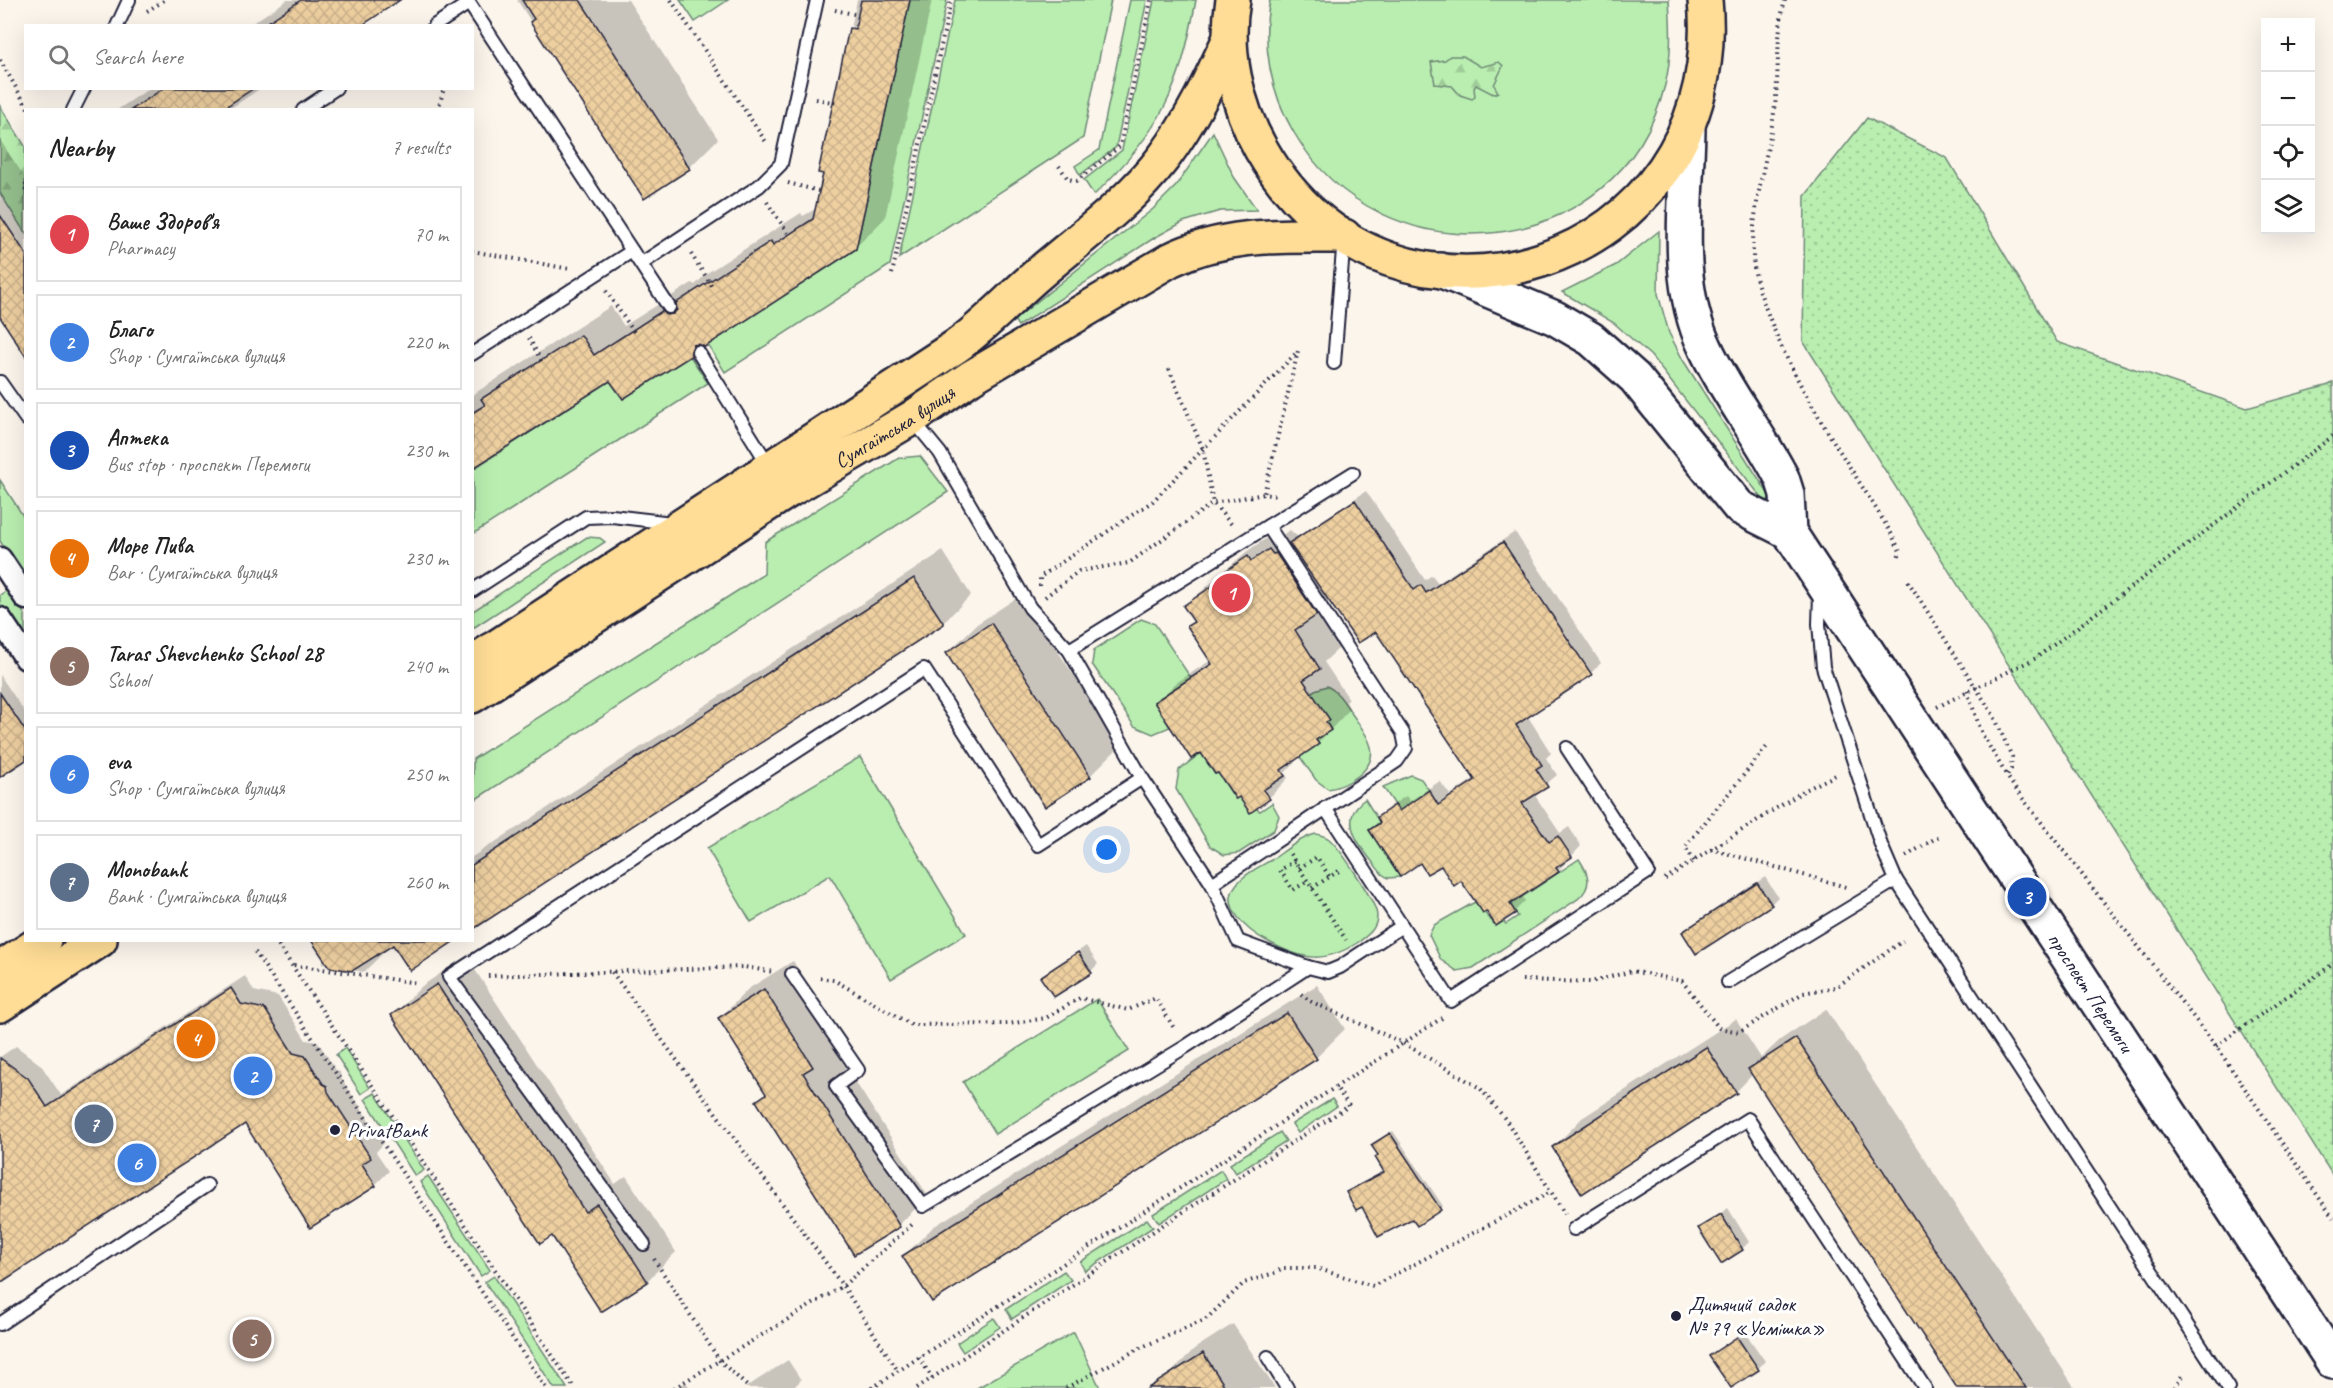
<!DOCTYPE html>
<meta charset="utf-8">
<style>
body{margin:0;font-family:Caveat,sans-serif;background:#f6f6f6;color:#222}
.controls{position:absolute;right:18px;top:18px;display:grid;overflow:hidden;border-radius:0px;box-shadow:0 6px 24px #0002}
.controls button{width:54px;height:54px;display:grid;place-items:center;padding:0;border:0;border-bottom:2px solid #e0e0e0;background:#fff;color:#222;font:30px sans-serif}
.you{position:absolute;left:1107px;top:850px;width:21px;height:21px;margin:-15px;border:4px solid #fff;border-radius:50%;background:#1a73e8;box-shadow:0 0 0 9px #1a73e833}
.badge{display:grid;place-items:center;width:39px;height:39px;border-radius:50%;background:#d93025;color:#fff;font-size:20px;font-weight:700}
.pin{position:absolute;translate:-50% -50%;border:3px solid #fff;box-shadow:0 2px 6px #0006}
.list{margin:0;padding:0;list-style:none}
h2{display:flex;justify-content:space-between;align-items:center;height:78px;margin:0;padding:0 24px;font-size:26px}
h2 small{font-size:20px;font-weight:400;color:#767676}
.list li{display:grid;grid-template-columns:39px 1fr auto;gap:18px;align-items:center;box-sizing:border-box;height:96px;margin:0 12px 12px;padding:0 12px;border:2px solid #e0e0e0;border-radius:0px}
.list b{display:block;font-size:22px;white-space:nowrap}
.list p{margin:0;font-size:20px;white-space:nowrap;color:#767676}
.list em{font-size:20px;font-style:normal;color:#767676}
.icon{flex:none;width:33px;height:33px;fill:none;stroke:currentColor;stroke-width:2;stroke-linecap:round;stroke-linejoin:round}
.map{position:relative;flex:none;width:2333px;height:1388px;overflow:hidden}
.search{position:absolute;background:#fff;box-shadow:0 6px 24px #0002;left:24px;top:24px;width:450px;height:66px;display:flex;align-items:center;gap:15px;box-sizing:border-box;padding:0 21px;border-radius:0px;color:#767676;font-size:22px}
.panel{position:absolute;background:#fff;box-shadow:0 6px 24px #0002;left:24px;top:108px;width:450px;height:834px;border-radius:0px}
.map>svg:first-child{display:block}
</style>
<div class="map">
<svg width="2333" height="1388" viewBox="0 0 2333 1388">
<defs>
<pattern id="forest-firs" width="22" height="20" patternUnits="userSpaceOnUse" patternTransform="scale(1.5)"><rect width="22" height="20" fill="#b9eeb0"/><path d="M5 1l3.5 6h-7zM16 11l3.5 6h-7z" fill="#9fcc98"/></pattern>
<pattern id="garden-dots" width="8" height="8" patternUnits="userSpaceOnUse" patternTransform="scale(1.5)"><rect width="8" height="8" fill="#b9eeb0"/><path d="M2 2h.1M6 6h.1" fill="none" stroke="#9fcc98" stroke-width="1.8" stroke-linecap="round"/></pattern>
<pattern id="building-cross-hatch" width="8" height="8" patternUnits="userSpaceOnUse" patternTransform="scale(1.5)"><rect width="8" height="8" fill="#edcfa0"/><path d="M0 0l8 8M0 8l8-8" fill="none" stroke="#cbb18b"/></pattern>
</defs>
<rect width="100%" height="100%" fill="#fbf5ec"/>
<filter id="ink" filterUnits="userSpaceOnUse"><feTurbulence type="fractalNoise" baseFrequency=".0167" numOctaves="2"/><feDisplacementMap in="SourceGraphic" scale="12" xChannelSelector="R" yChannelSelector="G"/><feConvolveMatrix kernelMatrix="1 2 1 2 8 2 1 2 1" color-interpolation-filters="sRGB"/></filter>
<g filter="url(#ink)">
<g fill="#b9eeb0" stroke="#6e8876" stroke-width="1.5">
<polygon points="680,0 728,0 695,22"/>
<polygon points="910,0 947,0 890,265 725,372 708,345 856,249"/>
<polygon points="955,0 1111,0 1083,138 899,258"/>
<polygon points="1130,0 1147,0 1116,147 1080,175 1075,166 1099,150"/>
<path d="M 1154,0 L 1196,0 C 1180,90 1161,131 1094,195 L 1084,180 L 1122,150 Z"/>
<path d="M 1270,0 L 1669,0 C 1671,29 1672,57 1665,85 C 1621,262 1382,286 1293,131 C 1271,93 1261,44 1270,0 Z"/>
<polygon points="1213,132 1234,177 1257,210 1220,211 1183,222 1154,238 1018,326 1014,320 1153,209 1176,186"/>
<polygon points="1659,231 1658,294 1669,333 1683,360 1771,498 1765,502 1651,356 1614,323 1562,292 1616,265"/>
<polygon points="690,356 708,383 473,534 473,469 610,381 623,399"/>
<polygon points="920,456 948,492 473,801 473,759 764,574 765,542 899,458"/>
<polygon points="0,480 25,519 25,580 0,541"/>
<polygon points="587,537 600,538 605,542 473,628 473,611"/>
<polygon points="9,589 25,615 25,644 0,604 0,595"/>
<polygon points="1141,619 1155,624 1191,678 1154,702 1170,727 1153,734 1134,726 1092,664 1094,650"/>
<path d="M 1327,686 C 1339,692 1345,704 1352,714 C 1359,724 1368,735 1371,747 C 1376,770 1347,786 1328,789 L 1316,780 L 1300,757 L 1319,744 L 1316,740 L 1331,730 L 1326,722 L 1329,720 L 1292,705 L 1315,690 Z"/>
<polygon points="1201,753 1215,774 1232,764 1223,780 1235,799 1239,797 1260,811 1272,803 1279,816 1274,830 1239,853 1224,855 1210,846 1176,789 1179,770"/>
<polygon points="860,757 966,934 891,979 830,875 751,922 707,848"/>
<polygon points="1411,775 1421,779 1429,790 1399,811 1383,787"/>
<path d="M 1365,799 L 1380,823 L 1369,830 L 1400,877 L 1388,878 L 1382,874 C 1364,851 1334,821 1365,799 Z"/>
<path d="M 1316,834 C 1321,835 1325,836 1329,839 C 1340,848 1377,903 1377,916 C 1377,928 1369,934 1360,941 C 1326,964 1303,961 1267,941 C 1249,932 1219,907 1236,885 C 1244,874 1261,866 1273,859 C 1286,850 1300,838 1316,834 Z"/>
<path d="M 1579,859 C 1589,874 1593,886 1578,899 L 1473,968 L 1457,971 L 1441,960 L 1429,935 L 1434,925 L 1475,902 L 1496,926 L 1503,921 L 1506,924 L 1518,916 L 1510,905 Z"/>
<polygon points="1097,999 1129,1051 995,1134 963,1082"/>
<polygon points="345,1048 370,1088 361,1094 336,1055"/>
<polygon points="375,1093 424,1170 415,1176 365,1099"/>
<polygon points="1332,1099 1337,1106 1298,1133 1292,1124"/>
<polygon points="1280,1132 1286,1141 1236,1173 1230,1164"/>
<polygon points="1221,1170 1226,1179 1159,1223 1153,1214"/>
<polygon points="428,1176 490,1270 481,1276 420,1182"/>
<polygon points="1147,1219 1153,1227 1085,1271 1080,1262"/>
<polygon points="1064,1271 1071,1280 1012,1319 1006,1309"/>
<polygon points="494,1276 567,1388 554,1388 485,1282"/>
<polygon points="994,1318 1000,1327 963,1352 957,1343"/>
<polygon points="1074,1332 1100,1388 977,1388"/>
</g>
<g fill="url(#forest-firs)" stroke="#6e8876" stroke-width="1.5">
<polygon points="1450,56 1463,56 1481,67 1499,62 1503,66 1494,85 1498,92 1493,94 1476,85 1474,88 1475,97 1472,99 1460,95 1452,86 1435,84 1431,62 1445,60"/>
<polygon points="0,106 25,146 25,233 0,193"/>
</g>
<polygon fill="url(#garden-dots)" stroke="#6e8876" stroke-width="1.5" points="1867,118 1947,158 2057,342 2247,408 2329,385 2333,382 2333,1176 1803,341 1805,196"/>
<g fill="#0003">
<polygon points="287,0 399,0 359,26 248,26"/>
<polygon points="517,0 628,0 718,139 689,168 644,196"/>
<polygon points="857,0 932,0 885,218 855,248 701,344 690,355 611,379 472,467 472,395 611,306 624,326 692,283 695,285 707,273 801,213 803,216 817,208 825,172 820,171"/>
<polygon points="150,88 261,88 228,110 117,110"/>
<polygon points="0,140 26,179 26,354 0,315"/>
<polygon points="1366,491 1425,580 1432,575 1438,583 1515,532 1601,663 1591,673 1527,715 1551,753 1546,758 1557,775 1534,794 1560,833 1569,827 1581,846 1558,871 1522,895 1525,901 1515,911 1461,879 1442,863 1421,861 1371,830 1389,807 1406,796 1410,801 1440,781 1450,795 1475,778 1376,630 1333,603 1329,601 1317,613 1339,648 1324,662 1349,699 1346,702 1350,709 1318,743 1303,753 1285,773 1288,778 1269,798 1239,795 1236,797 1202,751 1156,703 1176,683 1211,660 1189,626 1195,620 1185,606 1246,552 1268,537 1271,542 1290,530 1298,537"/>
<polygon points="943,551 971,595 943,623 472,928 472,857"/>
<polygon points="1021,595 1120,746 1090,776 1046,804 947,653 977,624"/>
<polygon points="0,675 26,714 26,758 0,775"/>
<polygon points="1765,877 1778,897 1771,904 1683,932"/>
<polygon points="393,943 364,972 321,964 326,960"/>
<polygon points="1086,946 1098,964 1091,971 1042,977"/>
<polygon points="466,956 615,1184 626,1176 676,1252 647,1281 552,1234 393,1015 422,986"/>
<polygon points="793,961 841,1036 832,1045 928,1196 899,1225 855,1253 758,1101 767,1092 720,1018 748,989"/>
<polygon points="245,976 254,991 278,996 306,1040 318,1042 336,1070 340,1072 341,1078 384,1143 376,1152 389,1171 375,1185 246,1122 0,1282 0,1057 16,1046 41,1065 61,1095"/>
<polygon points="1317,985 1345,1029 1316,1058 904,1256 933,1227"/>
<polygon points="1826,1009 2075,1388 1959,1388 1753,1074 1736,1092 1554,1147 1582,1118 1736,1019 1761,1058 1780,1040"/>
<polygon points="1393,1131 1443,1206 1440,1209 1385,1171 1377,1142"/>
<polygon points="1728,1208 1749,1242 1742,1249 1700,1228"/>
<polygon points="1233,1324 1275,1388 1171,1388 1165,1379 1194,1349"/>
<polygon points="1744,1331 1765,1361 1758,1369 1711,1356"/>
<polygon points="788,1360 801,1380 793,1388 745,1388"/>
<polygon points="686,1382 690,1388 676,1388"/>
</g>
<g fill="url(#building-cross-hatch)" stroke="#22223b" stroke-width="1.5">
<polygon points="301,0 400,0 361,26 262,26"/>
<polygon points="522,0 580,0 690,169 644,199 530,22 534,19"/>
<polygon points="861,0 910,0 856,249 705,347 698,344 693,345 691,356 623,399 610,381 472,469 472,413 485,405 481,399 581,335 594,355 662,311 666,315 673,314 677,310 676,303 771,241 773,245 813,219 823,174 818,173 849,28 855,29"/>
<polygon points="164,88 254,88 221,110 131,110"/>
<polygon points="0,215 26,254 26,357 0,317"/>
<polygon points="1355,500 1414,590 1421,585 1426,593 1503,542 1592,675 1516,725 1542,765 1536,769 1548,787 1522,803 1549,842 1558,836 1572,857 1556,868 1559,872 1510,904 1516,913 1496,926 1486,911 1483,913 1461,881 1454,886 1441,866 1427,874 1420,863 1400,877 1369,830 1380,823 1377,817 1395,805 1399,811 1429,790 1438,805 1475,780 1376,632 1358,643 1289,543"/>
<polygon points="1269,549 1273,554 1276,553 1317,615 1295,630 1320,669 1303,680 1330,720 1326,722 1331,730 1316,740 1319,744 1281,770 1285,776 1263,790 1270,799 1250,813 1239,797 1236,799 1218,773 1215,774 1201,753 1191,759 1154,702 1212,664 1187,626 1194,622 1183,606 1227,576 1224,572 1248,556 1251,561"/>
<polygon points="914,578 944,624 472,930 472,865"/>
<polygon points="991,623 1091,777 1045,807 946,653"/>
<polygon points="0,693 26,732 26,760 0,777"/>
<polygon points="1757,883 1772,905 1696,954 1682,932"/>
<polygon points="311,940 456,940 410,971 393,945 352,971 329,967"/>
<polygon points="1078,952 1092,973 1054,997 1040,977"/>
<polygon points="437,984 585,1212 597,1204 648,1282 601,1312 552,1236 540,1244 391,1015"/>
<polygon points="231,988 241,1004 265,1009 293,1053 305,1056 323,1084 327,1086 328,1092 371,1158 362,1164 376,1186 310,1228 245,1124 0,1283 0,1058 28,1078 47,1107"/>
<polygon points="764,989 813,1067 803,1073 900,1227 854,1255 756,1101 766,1094 718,1018"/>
<polygon points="1287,1013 1317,1059 932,1302 902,1256"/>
<polygon points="1796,1038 2026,1388 1957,1388 1748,1069"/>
<polygon points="1706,1047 1737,1093 1582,1194 1552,1147"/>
<polygon points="1390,1133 1441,1210 1417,1226 1412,1219 1378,1237 1362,1207 1356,1210 1346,1192 1384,1172 1375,1157 1378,1155 1371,1145"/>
<polygon points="1721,1214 1743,1250 1721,1264 1698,1228"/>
<polygon points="1737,1337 1759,1370 1731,1388 1709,1356"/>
<polygon points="1203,1353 1226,1388 1148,1388"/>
</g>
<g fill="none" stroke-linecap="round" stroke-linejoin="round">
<g stroke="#22223b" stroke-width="16">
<g id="lane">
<polyline points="117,26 129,0"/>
<polyline points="434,26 469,3 669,307"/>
<polyline points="73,110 84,88"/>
<polyline points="303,110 336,88"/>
<polyline points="641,264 759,186 781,164 817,0"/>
<polyline points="698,352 770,467"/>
<polyline points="472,354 632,251"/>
<polyline points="1334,363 1344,237"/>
<polyline points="0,382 26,419"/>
<polyline points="912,419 940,453 1030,608 1069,650 1142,778 1212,884 1238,941 1308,967"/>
<polyline points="472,591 586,517 612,516 672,523"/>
<polyline points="1820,595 1819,624 1823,667 1881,845 1896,880 2228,1388"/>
<polyline points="1069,650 1353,473"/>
<polyline points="1325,808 1451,1001 1648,872 1567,748"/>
<polyline points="1212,884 1397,761 1406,748 1403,733 1268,526"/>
<polyline points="792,974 858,1070 836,1086 923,1206 1185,1047 1308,967 1328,972 1340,967 1402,926"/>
<polyline points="1728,982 1896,880"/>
<polyline points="1574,1229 1748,1119 1925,1388"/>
<polyline points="644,1244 449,977 924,669 1038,845 1142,778"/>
<polyline points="0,1324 207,1185"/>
<polyline points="1268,1357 1287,1388"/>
</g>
</g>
<g stroke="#22223b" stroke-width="27">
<g id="street">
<polyline points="0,559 26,598"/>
<polyline points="0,619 26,658"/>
</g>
</g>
<g stroke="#22223b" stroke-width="38">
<g id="secondary">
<path id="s1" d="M 1688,129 C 1687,199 1673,281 1705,347 C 1726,393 1759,433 1782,478 L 1787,494 L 1789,532 L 2333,1362"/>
<polyline points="1440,270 1555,318 1591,339 1635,378 1739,507 1789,532"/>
</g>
</g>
<g stroke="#22223b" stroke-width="38">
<g id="primary">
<path d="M 1233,0 C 1224,50 1236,105 1261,149 C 1391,376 1730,268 1705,0"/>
<path d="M 472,663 L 955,347 C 985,326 1009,299 1037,275 C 1080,238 1129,203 1164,157 C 1191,121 1211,79 1230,38"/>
<path id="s2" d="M 472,696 L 788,491 L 912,418 L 970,378 L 1170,260 C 1225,233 1284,236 1344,236"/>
<polyline points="0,969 44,940"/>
<polyline points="0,1005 100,940"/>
</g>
</g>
<g stroke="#22223b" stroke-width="4" stroke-dasharray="1.5 4.5" stroke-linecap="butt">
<polyline points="671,0 766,142"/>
<path d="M 1785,0 C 1775,37 1780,76 1774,113 C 1767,160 1752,206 1753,253 C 1753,278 1764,304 1773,327 C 1804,402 1850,465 1891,533 L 1900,551 L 1898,558"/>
<polyline points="835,10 858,15"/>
<polyline points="147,11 165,0"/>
<polyline points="0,60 29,110"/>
<polyline points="816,99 838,103"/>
<polyline points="438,110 444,88"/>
<polyline points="1059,166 1068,179 1077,181 1120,146 1151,0"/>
<polyline points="788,183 819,191"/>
<polyline points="26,185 23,187 26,190"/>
<polyline points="767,202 789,235"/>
<polyline points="472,251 570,269"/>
<polyline points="691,254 712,286"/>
<polyline points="892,274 951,0"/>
<polyline points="606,291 636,335"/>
<polyline points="529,338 543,364"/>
<polyline points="1169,369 1203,449 1213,503 1233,526"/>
<polyline points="1908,581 1994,716 2012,757 2011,769 2007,776 2016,790 2216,1046 2333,1218"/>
<polyline points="1040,586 1040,577 1153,501 1298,351 1264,494 1277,496"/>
<polyline points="1045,597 1079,571 1129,563 1213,503 1264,494"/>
<polyline points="1967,691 1982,734 2007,776"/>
<polyline points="1937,707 2036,658 2333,436"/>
<polyline points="1711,849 1846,887"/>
<polyline points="1290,854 1346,940"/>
<polyline points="1906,856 1941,835"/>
<polyline points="1295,861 1280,870 1293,890 1308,881"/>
<polyline points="1694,861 1685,847 1769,744"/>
<polyline points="1299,868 1317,857 1329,876"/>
<polyline points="1665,879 1805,790 1838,774"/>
<polyline points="1312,888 1342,869"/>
<polyline points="275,940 574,1388"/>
<polyline points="255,952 546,1388"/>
<polyline points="294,965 417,983"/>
<polyline points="612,972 843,1286 898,1371"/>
<polyline points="488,976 744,967 774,972"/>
<polyline points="820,978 834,980 912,1025 1008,1024 1046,1018 1080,998 1128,1010 1156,998 1175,1030"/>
<polyline points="1522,980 1591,982 1632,971 1682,981 1719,1028 1739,1032 1803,993 1836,987 1903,941"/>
<polyline points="1301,994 1310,1001 1403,1043 1480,1088 1506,1120 1565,1214"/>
<polyline points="2216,1046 2333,964"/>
<polyline points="654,1259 720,1361 749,1388"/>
<polyline points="919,1357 932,1378"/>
<polyline points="674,1388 843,1286 915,1222"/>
<polyline points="872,1388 1442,1018"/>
<polyline points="917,1388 1166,1223 1349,1106 1336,1087"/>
<polyline points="1066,1388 1142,1347 1205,1320 1244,1283 1277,1272 1282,1268 1316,1268 1373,1286 1551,1192"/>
<polyline points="2175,1388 2183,1374"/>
</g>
<use href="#lane" stroke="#fff" stroke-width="12"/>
<use href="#street" stroke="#fff" stroke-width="22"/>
<use href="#secondary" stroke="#fff" stroke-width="33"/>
<use href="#primary" stroke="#ffdd96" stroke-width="33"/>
</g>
</g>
<g fill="#22223b" stroke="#fff" stroke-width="2">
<circle cx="335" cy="1130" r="6"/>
<circle cx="1676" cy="1316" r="6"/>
</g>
<g text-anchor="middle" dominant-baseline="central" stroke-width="6" stroke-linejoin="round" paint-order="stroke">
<g font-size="21" fill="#22223b" stroke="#fff">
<text stroke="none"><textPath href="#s2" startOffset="501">Сумгаїтська вулиця</textPath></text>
<text stroke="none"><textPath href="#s1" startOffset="978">проспект Перемоги</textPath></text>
</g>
<g font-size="21" fill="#22223b" stroke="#fff" text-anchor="start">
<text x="347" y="1130">PrivatBank</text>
<text x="1688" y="1304">Дитячий садок<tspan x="1688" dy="24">№ 79 «Усмішка»</tspan></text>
</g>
</g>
</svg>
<div class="controls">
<button>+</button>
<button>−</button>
<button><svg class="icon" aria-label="locate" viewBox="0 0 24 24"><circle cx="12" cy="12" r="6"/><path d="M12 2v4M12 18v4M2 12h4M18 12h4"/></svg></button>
<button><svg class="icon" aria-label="layers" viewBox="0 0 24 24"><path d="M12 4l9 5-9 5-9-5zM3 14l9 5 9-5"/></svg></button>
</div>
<div class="you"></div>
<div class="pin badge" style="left:1231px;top:593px;background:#e0444e">1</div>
<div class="pin badge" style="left:253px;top:1076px;background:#3f7fe0">2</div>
<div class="pin badge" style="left:2027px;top:897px;background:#1a4fb4">3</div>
<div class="pin badge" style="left:196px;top:1039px;background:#e8710a">4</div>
<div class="pin badge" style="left:252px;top:1339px;background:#8d6e63">5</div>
<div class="pin badge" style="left:137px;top:1163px;background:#3f7fe0">6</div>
<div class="pin badge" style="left:94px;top:1124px;background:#5c6f8a">7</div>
<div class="search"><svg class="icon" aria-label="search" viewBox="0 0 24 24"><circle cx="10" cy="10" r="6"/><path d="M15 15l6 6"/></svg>Search here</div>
<section class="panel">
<h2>Nearby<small>7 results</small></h2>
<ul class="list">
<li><span class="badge" style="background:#e0444e">1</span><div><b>Ваше Здоров'я</b><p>Pharmacy</p></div><em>70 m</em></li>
<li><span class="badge" style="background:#3f7fe0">2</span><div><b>Благо</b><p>Shop · Сумгаїтська вулиця</p></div><em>220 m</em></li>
<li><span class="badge" style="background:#1a4fb4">3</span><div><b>Аптека</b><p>Bus stop · проспект Перемоги</p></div><em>230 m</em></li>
<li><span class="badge" style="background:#e8710a">4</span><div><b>Море Пива</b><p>Bar · Сумгаїтська вулиця</p></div><em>230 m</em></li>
<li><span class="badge" style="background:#8d6e63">5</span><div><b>Taras Shevchenko School 28</b><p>School</p></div><em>240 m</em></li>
<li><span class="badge" style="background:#3f7fe0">6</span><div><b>eva</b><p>Shop · Сумгаїтська вулиця</p></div><em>250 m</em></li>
<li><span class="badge" style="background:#5c6f8a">7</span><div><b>Monobank</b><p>Bank · Сумгаїтська вулиця</p></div><em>260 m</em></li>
</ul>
</section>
</div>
